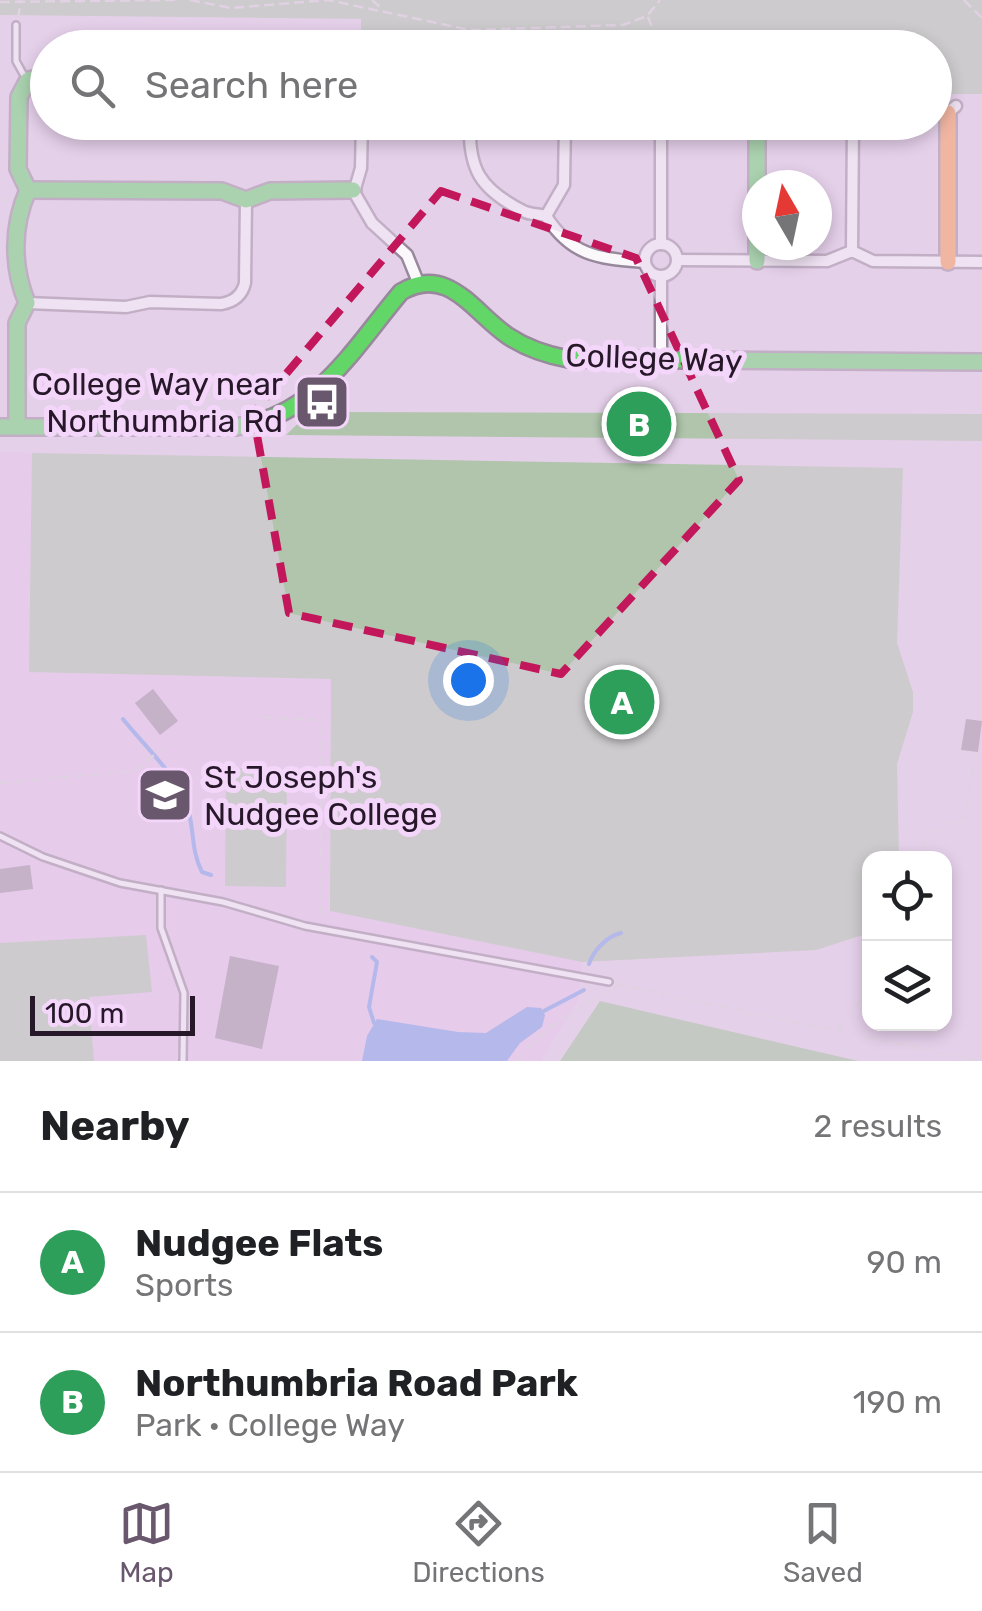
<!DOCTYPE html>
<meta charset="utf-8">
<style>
body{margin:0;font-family:Rubik,sans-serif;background:#f2f2f2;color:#202124}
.controls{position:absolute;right:30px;bottom:30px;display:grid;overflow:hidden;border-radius:20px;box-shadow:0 5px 15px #0003}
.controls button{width:90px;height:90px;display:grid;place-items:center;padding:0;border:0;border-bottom:2px solid #e0e0e0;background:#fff;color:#202124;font:50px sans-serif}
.compass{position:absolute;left:742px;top:170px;width:90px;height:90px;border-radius:50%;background:#fff;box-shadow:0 5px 15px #0003;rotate:351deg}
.scale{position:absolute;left:30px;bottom:25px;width:165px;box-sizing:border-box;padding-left:10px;border:5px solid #261829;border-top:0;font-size:28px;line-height:35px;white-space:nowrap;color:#261829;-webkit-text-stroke:8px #f5d6fb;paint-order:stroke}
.you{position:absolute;left:468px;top:680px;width:35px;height:35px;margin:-25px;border:8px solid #fff;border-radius:50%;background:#1a73e8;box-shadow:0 0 0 15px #1a73e833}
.badge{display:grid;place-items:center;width:65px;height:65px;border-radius:50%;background:#69586d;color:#fff;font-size:32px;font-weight:700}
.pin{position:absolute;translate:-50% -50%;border:5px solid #fff;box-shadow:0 2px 10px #0006}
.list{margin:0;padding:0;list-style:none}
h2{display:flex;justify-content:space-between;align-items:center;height:130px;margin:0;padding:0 40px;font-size:42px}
h2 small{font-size:32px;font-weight:400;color:#757577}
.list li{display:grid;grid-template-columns:65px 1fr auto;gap:30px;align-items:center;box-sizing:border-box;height:140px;padding:0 40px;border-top:2px solid #e0e0e0}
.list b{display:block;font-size:38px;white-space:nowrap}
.list p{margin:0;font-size:32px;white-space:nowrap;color:#757577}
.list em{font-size:32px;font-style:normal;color:#757577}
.icon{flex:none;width:55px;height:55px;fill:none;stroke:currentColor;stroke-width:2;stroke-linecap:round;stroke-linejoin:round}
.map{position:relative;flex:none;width:982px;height:1061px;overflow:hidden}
.search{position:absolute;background:#fff;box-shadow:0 5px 15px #0003;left:30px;right:30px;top:30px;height:110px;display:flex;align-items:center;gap:25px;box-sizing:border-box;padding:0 35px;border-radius:55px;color:#757577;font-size:38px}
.sheet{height:410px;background:#fff}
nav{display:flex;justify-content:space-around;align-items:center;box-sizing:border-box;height:140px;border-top:2px solid #e0e0e0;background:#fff;font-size:28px;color:#757577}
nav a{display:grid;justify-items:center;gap:5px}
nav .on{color:#69586d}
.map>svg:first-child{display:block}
</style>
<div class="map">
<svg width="982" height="1061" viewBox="0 0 982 1061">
<rect width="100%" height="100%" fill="#e5d0ea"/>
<polygon fill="#e6c5ed" points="0,452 32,453 30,672 331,679 330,911 582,962 578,1001 541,1061 0,1061"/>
<g fill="#b0c5ab">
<polygon points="0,0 982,0 982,94 935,94 934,48 652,46 651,35 361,32 361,19 0,15"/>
<polygon points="310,412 982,414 982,441 286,435"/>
<polygon points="32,453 903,468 897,643 913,692 913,712 897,764 899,858 870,858 869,933 816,950 582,962 330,911 331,679 29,672"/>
<polygon points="226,768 287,768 286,887 225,886"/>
<polygon points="146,935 152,992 89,997 94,1061 0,1061 0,943"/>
</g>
<polygon fill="#9bc294" points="600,1001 858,1061 560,1061"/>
<polygon fill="#789cea" points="527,1007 541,1008 545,1015 542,1027 520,1043 507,1061 362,1061 367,1036 377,1019 458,1032 486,1033"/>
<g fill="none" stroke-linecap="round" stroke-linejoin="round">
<g stroke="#789cea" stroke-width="4">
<path d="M 123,719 C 141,742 176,775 186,802 C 195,826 190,849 202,872 L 211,875"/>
<polyline points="372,957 377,962 369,1007 374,1023"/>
<path d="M 589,964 C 593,951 607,936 621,933"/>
<polyline points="540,1013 584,990"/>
</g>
</g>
<g fill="#9d8da0">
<polygon points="153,689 178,721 160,735 135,703"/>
<polygon points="966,719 982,721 978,752 961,750"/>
<polygon points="30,865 33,889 0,893 0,869"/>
<polygon points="230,956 279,966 262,1049 215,1038"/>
</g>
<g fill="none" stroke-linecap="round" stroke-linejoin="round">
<g stroke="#98889b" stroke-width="10">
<g id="lane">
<polyline points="16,25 16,61 26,79"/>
<polyline points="364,40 364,48"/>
<polyline points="0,836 43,857 120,883 223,902 305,926 609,982"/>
<polyline points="161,890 161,928 184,993 183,1061"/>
</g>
</g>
<g stroke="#98889b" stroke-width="15">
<g id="street">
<polyline points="941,106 948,113 956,106"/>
<polyline points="362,122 361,168 354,192 372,223 407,255 418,282"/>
<path d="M 470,122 C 468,169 480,189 523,211 C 531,215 539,214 546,216 C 572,257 599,258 644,262"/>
<polyline points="661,122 661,244"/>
<polyline points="546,216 564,185 565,122"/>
<circle cx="661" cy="260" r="16"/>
<polyline points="852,251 853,122"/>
<polyline points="677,260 827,261 852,251 873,261 982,262"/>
<polyline points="661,277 661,360"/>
<path d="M 27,303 L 126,307 L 150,302 L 221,304 C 233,302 242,296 245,283 L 246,200"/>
</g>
</g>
<g stroke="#98889b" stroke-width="20">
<g id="fast">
<polyline points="757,122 757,261"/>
<polyline points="28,190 222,191 246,200 270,191 353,190"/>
<path d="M 0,427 L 236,427 C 317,415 352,350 401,292 C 448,264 473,312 508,336 C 526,348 547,355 568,359 L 982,362"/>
<path d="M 17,427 L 17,323 L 27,303 C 12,267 12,226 28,190 L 18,169 L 19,97 L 28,80 L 48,76"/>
</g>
</g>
<g stroke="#98889b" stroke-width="20">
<polyline id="slow" points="948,113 948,262"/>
</g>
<g stroke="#d9d3db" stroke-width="2.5" stroke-dasharray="10 5" stroke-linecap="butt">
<polyline points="190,0 231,8 328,0 470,30 623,25 647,16 660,0"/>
<polyline points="372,0 382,9"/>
<polyline points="964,0 982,18"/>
<polyline points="0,2 175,0"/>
<polyline points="648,17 660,48"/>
<polyline points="18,18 21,0"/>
<polyline points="470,48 470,30"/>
<polyline points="0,200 9,200"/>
<polyline points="263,717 315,720 322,730 320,919"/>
<polyline points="0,783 134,771 163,748"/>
<path d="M 918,858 C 926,828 940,830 965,817 L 976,757"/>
<polyline points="616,984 979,1061"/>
<polyline points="838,1031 846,1016 870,991"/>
<path d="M 519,1061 C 534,1031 590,1002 620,986"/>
</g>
<use href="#lane" stroke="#fbf8fc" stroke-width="5"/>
<use href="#street" stroke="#fbf8fc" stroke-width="10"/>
<use href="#fast" stroke="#63d668" stroke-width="15"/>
<use href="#slow" stroke="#ff974d" stroke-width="15"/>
</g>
<path d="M0 0H982V1061H0ZM 441,191 L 636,258 L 739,480 L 561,674 L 289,613 L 253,413 Z" fill="#e5d0ea" fill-opacity=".55" fill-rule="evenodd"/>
<path fill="none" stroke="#c2185b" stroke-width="8" stroke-dasharray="20 12" stroke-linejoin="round" d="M 441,191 L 636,258 L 739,480 L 561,674 L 289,613 L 253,413 Z"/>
<defs>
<g id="bus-square" transform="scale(2.875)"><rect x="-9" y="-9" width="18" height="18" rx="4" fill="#69586d" stroke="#f5d6fb"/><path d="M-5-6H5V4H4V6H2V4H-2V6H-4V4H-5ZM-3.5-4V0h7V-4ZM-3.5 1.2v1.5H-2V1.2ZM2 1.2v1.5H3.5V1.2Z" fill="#fff"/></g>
<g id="school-square" transform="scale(2.875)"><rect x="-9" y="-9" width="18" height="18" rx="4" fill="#69586d" stroke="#f5d6fb"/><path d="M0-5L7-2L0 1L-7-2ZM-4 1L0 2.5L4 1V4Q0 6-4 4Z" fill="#fff"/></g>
</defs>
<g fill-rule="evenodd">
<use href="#bus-square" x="322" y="402"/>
<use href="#school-square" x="165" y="795"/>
</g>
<g text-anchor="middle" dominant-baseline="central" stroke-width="10" stroke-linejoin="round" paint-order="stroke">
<g font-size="32" fill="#261829" stroke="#f5d6fb">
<text transform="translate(654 358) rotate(2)">College Way</text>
</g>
<g font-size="32" fill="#261829" stroke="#f5d6fb" text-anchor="end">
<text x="283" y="384">College Way near<tspan x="283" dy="37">Northumbria Rd</tspan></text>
<text x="204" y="777" text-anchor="start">St Joseph's<tspan x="204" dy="37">Nudgee College</tspan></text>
</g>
</g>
</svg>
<div class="controls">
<button><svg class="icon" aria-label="locate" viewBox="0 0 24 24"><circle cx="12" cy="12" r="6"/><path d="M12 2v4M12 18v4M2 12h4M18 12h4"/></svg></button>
<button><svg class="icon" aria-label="layers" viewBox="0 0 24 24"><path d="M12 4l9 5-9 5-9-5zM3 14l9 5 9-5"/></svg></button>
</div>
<svg class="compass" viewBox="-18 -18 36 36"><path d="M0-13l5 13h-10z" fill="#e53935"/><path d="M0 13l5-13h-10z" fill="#757577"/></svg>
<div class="scale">100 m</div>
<div class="you"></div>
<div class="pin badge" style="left:622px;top:702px;background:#2e9e5b">A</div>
<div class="pin badge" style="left:639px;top:424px;background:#2e9e5b">B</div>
<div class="search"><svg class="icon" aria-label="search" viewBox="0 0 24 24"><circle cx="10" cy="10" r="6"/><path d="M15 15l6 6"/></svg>Search here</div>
</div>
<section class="sheet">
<h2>Nearby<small>2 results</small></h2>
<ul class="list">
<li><span class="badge" style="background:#2e9e5b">A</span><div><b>Nudgee Flats</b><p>Sports</p></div><em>90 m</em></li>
<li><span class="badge" style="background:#2e9e5b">B</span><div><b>Northumbria Road Park</b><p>Park · College Way</p></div><em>190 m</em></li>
</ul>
</section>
<nav>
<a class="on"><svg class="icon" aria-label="map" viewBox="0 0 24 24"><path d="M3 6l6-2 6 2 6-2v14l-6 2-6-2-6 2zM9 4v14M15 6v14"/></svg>Map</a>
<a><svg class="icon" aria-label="directions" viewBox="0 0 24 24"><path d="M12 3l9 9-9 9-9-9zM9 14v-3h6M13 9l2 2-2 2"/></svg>Directions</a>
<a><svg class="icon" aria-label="saved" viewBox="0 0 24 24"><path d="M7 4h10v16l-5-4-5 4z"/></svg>Saved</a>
</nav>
